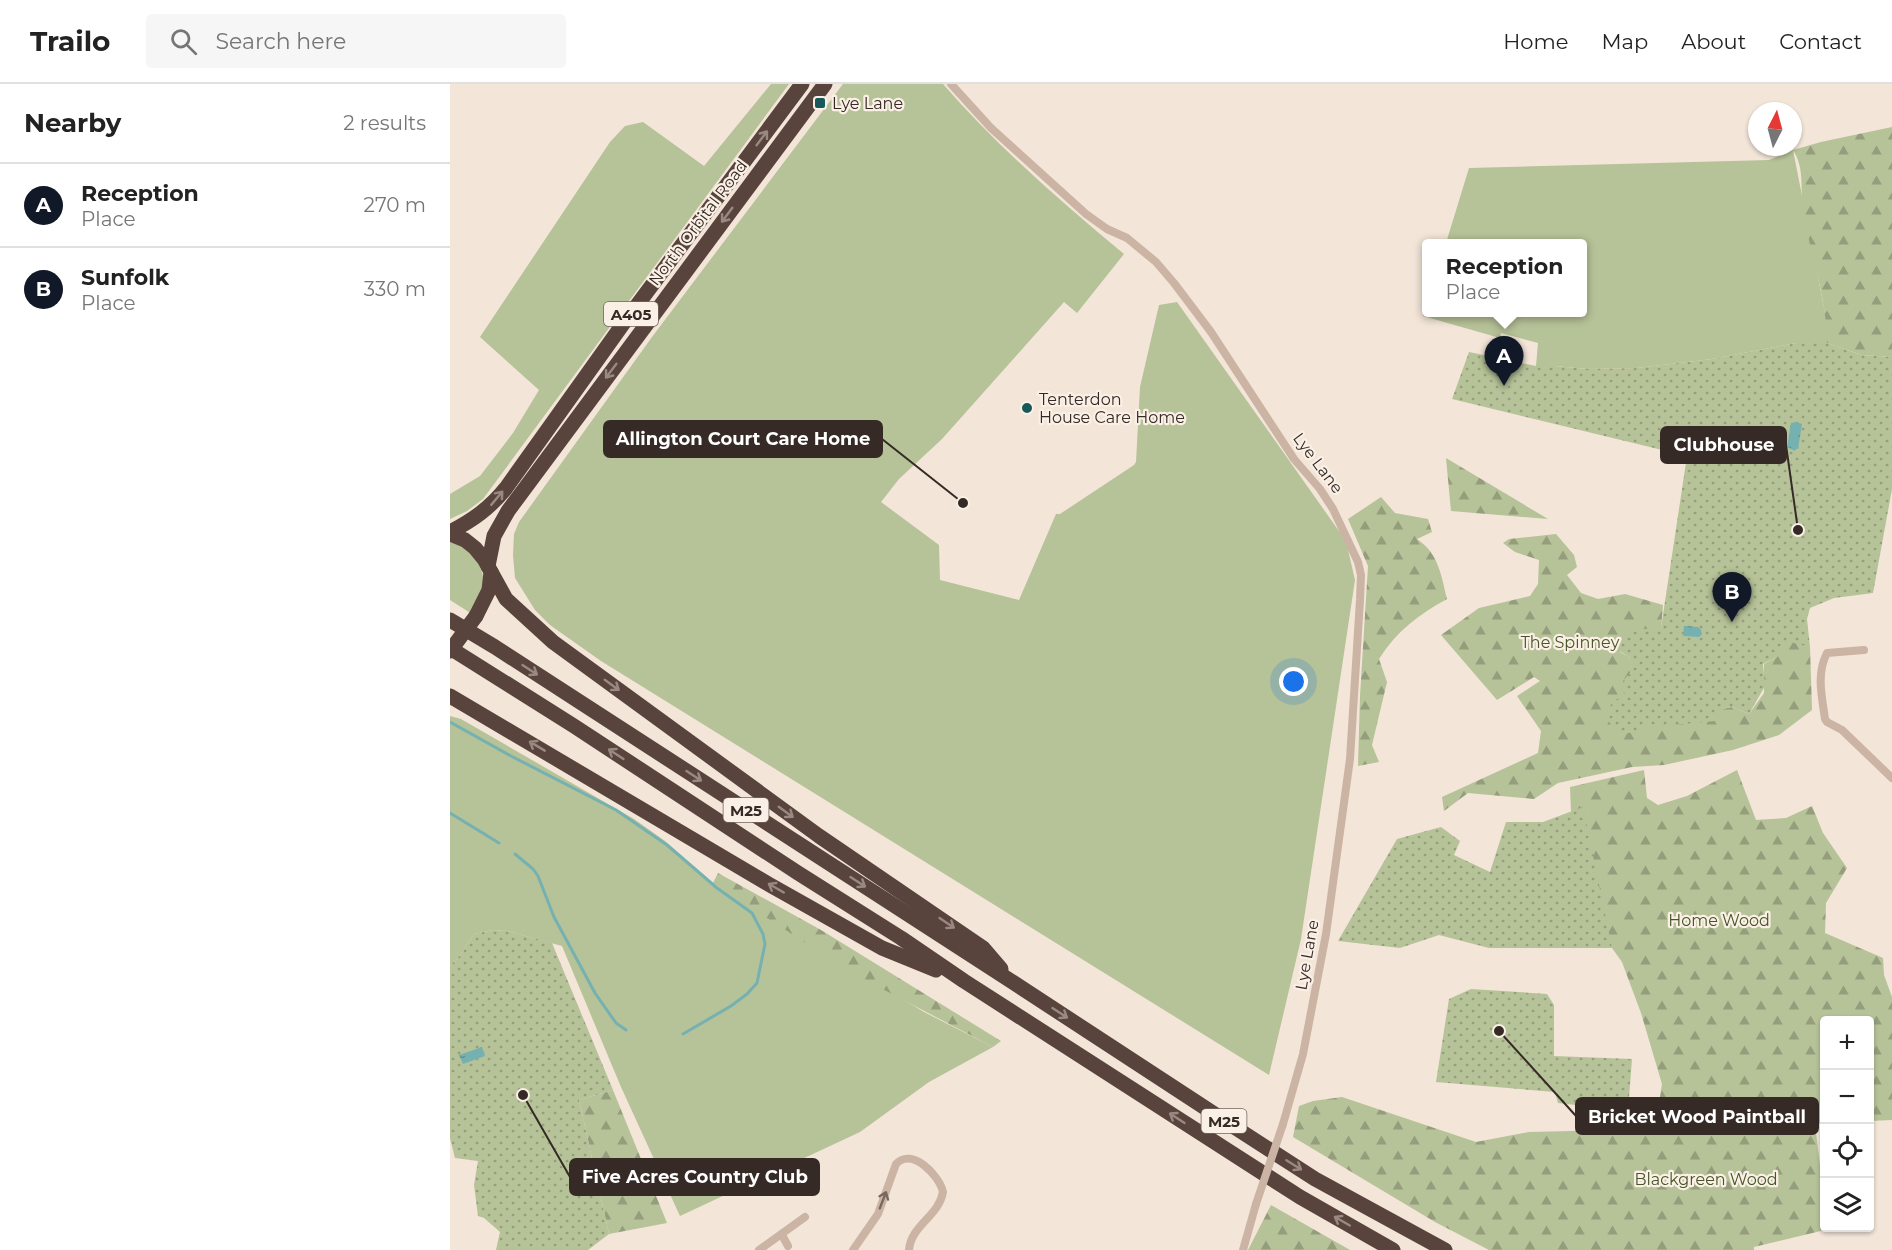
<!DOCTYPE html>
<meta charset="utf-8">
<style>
body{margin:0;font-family:Montserrat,sans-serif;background:#f6f6f6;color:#222}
.controls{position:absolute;right:18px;bottom:18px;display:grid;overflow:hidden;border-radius:6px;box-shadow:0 2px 4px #0004}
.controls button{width:54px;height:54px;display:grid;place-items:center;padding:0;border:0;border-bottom:2px solid #e0e0e0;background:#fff;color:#222;font:30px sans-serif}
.compass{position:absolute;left:1298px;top:18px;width:54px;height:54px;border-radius:50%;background:#fff;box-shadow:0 2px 4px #0004;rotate:6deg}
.you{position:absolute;left:844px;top:598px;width:21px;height:21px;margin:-15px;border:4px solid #fff;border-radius:50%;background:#1a73e8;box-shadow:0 0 0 9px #1a73e833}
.badge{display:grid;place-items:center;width:39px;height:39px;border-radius:50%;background:#111827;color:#fff;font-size:20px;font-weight:700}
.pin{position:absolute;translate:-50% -50px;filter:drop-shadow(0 2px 3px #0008)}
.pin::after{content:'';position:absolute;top:32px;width:21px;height:18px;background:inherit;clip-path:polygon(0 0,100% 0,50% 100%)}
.popup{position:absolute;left:972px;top:155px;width:165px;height:78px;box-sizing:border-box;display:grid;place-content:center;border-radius:6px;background:#fff;filter:drop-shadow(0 2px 4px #0005);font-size:20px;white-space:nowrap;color:#767676}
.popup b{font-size:22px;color:#222}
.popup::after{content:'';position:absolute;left:50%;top:100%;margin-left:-12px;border:12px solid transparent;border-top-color:#fff}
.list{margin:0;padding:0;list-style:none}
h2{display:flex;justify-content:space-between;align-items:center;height:78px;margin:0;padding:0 24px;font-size:26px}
h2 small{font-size:20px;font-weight:400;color:#767676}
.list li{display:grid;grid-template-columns:39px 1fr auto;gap:18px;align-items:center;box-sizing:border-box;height:84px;padding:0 24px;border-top:2px solid #e0e0e0}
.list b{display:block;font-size:22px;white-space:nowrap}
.list p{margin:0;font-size:20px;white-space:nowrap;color:#767676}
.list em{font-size:20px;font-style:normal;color:#767676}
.icon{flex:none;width:33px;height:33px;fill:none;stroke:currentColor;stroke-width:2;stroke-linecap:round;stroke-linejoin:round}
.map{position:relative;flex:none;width:1442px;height:1166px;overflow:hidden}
header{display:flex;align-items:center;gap:36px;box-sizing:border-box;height:84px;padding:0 30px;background:#fff;border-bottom:2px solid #e0e0e0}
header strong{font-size:28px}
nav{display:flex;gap:33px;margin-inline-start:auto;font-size:21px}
.search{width:420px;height:54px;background:#f6f6f6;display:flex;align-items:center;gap:15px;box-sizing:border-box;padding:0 21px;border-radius:6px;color:#767676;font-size:22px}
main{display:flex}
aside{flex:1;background:#fff}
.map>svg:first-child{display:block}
</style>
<header>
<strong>Trailo</strong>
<div class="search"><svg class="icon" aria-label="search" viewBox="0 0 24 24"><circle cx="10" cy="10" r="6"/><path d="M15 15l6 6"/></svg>Search here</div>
<nav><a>Home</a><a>Map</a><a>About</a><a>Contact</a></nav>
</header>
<main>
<aside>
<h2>Nearby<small>2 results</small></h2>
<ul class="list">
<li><span class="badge">A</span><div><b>Reception</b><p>Place</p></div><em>270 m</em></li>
<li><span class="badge">B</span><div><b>Sunfolk</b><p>Place</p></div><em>330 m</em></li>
</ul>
</aside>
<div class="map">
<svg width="1442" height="1166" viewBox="0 0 1442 1166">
<defs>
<pattern id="forest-firs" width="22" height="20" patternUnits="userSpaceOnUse" patternTransform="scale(1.5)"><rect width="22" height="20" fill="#b6c298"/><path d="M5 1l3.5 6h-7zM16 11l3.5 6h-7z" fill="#959e7c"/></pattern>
<pattern id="park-dots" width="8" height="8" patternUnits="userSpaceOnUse" patternTransform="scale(1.5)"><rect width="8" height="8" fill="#b6c298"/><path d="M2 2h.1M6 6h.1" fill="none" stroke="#959e7c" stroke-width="1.8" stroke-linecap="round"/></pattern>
<pattern id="water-ripples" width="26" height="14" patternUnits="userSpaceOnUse" patternTransform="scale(1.5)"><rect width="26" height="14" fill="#76b1b1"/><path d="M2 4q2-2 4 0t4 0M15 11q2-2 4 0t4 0" fill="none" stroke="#629090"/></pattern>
</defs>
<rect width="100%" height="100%" fill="#f3e5d8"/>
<g fill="#b6c298">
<polygon points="321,0 339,0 33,415 17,427 0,435 0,410 30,392 63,349 89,306 30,253 160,58 175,42 193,38 254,82"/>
<path d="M 393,0 L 493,0 C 547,62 611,118 674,170 L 627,229 L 614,218 L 492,355 L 449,395 L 431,418 L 489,461 L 490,496 L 569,516 L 606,430 L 610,430 L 684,381 L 686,378 L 690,303 L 709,221 L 727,218 L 896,457 L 905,496 L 851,855 L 819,991 L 151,577 L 100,541 L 85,526 L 65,494 L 63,471 L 64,450 L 69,438 L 202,253 Z"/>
<polygon points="1343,66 1377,239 1377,259 1346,259 1262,275 1187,284 1137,285 1105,282 1086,282 1088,259 1051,249 1050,254 973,232 976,223 976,228 1132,228 1132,160 996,159 1019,84 1319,76"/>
<path d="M 0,458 C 13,461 19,466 26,476 C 40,497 32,510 22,530 L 0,516 Z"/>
<polygon points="0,632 11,635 184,735 215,757 263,799 474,928 543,963 479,998 410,1048 230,1132 171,1003 112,862 57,847 43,846 24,850 10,871 0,882"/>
</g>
<g fill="url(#forest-firs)">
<path d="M 1442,43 L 1442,273 L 1412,271 L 1377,259 C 1377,214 1360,170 1353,126 C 1350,106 1355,84 1343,66 L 1371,58 Z"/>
<polygon points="996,374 1098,435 1001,427"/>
<path d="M 931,413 L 945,429 L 978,435 L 982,448 L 967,455 C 989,470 991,491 997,515 C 969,530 946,548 929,575 L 937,598 L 922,661 L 929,678 L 908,682 L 910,612 L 918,482 L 898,435 Z"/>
<polygon points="1106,450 1124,471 1127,483 1117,491 1131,509 1148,515 1175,510 1213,521 1211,546 1178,549 1170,568 1179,573 1183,588 1272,625 1282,623 1299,630 1314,609 1314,580 1327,573 1333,557 1344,554 1360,563 1362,626 1329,651 1283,666 1214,681 1182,683 1108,699 1084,715 1018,709 994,727 992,713 1088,669 1091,647 1067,612 1090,597 1084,593 1047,616 991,551 1029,524 1080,512 1088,500 1089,476 1065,468 1053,459 1059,455"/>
<polygon points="1194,686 1197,714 1208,721 1237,712 1287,686 1306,736 1336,734 1362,722 1373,749 1397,784 1376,819 1375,849 1433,874 1434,891 1442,913 1442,1036 1420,1037 1420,936 1374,936 1374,1039 1365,1040 1374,1114 1374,1144 1379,1144 1379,1145 1304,1163 1304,1166 1039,1166 985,1138 843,1053 849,1022 863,1017 892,1013 1026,1058 1079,1048 1205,1045 1212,1000 1191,929 1172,878 1162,864 1121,728 1120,703"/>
<polygon points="268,789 371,846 551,957 543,963 402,889 263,799"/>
<polygon points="163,1006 217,1139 159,1150 129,1016"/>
<polygon points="821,1121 900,1166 798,1166"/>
</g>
<g fill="url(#park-dots)">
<path d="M 1346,259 L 1377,259 L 1412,271 L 1442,273 L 1442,405 L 1423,509 L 1384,514 L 1360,524 L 1357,535 L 1360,563 L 1340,558 L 1327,573 L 1313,580 L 1315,602 L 1299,630 L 1282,623 L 1272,625 L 1265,637 L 1190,644 C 1163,664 1142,622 1174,612 L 1173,597 L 1182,586 L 1179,573 L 1168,566 L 1176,546 L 1211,544 L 1237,372 L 1002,315 L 1019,268 L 1086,282 L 1105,282 L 1137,285 L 1187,284 L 1262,275 Z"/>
<polygon points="1133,723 1162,864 1039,864 989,851 950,864 888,857 947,755 991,743 1010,757 1004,771 1040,788 1056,738 1093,738"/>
<polygon points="43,846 57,847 102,859 163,1006 129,1016 159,1150 138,1166 46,1166 50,1148 34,1134 28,1132 24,1101 28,1077 5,1074 0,1054 0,882 10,871 24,850"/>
<polygon points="1021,905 1097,910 1104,921 1104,972 1182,975 1178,1027 1108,1019 1105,1008 986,998 999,915"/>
</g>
<g fill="url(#water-ripples)">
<polygon points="1346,338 1352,340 1348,365 1346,365 1345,367 1337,363 1341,339"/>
<polygon points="1234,542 1248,543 1251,546 1252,550 1249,553 1233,552"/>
<polygon points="32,963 35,972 13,980 9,971"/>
</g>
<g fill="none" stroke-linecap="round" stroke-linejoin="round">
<g stroke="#76b1b1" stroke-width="3">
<polyline points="0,638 61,672 166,726 217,761 267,804 302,829 313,850 315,860 307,899 297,910 281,922 233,950"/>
<polyline points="0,729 49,759"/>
<polyline points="65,770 83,785 88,792 104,833 145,909 166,939 176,946"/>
</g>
<g stroke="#cbb4a4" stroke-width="8">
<polyline points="501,0 541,44 636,130 657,145 677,154 706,178 724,199 761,248 844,375 870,405 883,425 908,478 911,491 910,516 900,675 876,850 853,970 833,1040"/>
<path d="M 1414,566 L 1377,569 C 1366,590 1372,613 1375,635 L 1377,638 L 1392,646 L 1442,694"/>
<polyline points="332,1151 338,1162"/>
<polyline points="309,1166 355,1133"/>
<path d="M 403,1166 L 428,1130 L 446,1080 C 462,1063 489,1091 493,1108 C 489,1132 461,1141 459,1166"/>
<polyline points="793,1166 806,1120"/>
</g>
<g stroke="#58443c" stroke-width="15">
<path d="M 0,448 C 23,436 40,424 56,404 L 173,240 L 352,0"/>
<polyline points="0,450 15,456 25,464 34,475 56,515 103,558 369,752 533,864 551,885"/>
<polyline points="38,482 44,452 58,427 375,0"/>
<polyline points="26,532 39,506 41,488"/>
<polyline points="0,536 45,563 561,897 792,1048 865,1095 995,1166"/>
<polyline points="0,564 124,642 348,789 451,854 514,897 850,1113 943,1166"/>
<polyline points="0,612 320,801 432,864 486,886"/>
</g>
<polyline stroke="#cbb4a4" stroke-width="8" points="806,1120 833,1040"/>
<polyline stroke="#58443c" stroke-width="15" points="0,567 26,532"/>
</g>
<defs><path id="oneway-shaft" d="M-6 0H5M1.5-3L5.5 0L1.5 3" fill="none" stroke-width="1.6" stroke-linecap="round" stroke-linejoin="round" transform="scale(1.5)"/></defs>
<g stroke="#998980">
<use href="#oneway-shaft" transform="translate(312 54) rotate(-53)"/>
<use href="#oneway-shaft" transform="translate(277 131) rotate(127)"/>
<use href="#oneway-shaft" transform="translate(161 287) rotate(127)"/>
<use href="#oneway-shaft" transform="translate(47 414) rotate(-50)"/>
<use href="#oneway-shaft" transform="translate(80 586) rotate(33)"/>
<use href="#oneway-shaft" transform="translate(162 601) rotate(36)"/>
<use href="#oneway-shaft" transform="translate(87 662) rotate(-149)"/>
<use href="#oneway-shaft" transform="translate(166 670) rotate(-147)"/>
<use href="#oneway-shaft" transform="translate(244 692) rotate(33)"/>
<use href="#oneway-shaft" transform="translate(336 728) rotate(36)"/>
<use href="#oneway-shaft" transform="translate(408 798) rotate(33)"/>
<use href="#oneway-shaft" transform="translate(326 804) rotate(-150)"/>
<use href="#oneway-shaft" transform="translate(497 839) rotate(34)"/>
<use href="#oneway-shaft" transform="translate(610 929) rotate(33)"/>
<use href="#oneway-shaft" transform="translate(727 1034) rotate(-147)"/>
<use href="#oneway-shaft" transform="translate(844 1081) rotate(32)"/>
<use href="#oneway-shaft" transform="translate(892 1137) rotate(-150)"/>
</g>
<use stroke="#79685f" href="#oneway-shaft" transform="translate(433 1116) rotate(-69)"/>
<g fill="#19585a" stroke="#faf0e5" stroke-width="2">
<rect x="364" y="13" width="12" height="12" rx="3"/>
<circle cx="577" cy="324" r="6"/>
</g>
<g text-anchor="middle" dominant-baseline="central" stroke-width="4.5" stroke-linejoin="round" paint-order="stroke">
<g fill="#faf0e5" stroke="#71655f" stroke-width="1.5">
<rect x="154" y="218" width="54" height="24" rx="4.5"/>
<rect x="273.5" y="714" width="45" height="24" rx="4.5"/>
<rect x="751.5" y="1025" width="45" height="24" rx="4.5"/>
</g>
<g font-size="15" font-weight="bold" fill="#362a26">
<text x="181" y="230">A405</text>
<text x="296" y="726">M25</text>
<text x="774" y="1037">M25</text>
</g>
<g font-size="16" fill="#362a26" stroke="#faf0e5" text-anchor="start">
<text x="382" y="19">Lye Lane</text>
<text x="589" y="315">Tenterdon<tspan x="589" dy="18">House Care Home</tspan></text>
</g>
<g font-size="16" fill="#362a26" stroke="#faf0e5">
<text transform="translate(248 139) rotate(-53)">North Orbital Road</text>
<text transform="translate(868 379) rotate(53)">Lye Lane</text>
<text transform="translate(857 871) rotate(-80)">Lye Lane</text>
</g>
<g font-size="16" fill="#475628" stroke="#faf0e5">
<text x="1120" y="558">The Spinney</text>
<text x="1269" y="836">Home Wood</text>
<text x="1256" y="1095">Blackgreen Wood</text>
</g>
</g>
<path fill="none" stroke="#362a26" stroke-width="2" d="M513 419L432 355M1348 446L1336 361M1049 947L1126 1032M73 1011L120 1093"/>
<g fill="#362a26" stroke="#faf0e5" stroke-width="2">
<circle cx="513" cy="419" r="6"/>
<circle cx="1348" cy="446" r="6"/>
<circle cx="1049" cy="947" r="6"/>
<circle cx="73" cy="1011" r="6"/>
</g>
<g fill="#362a26" stroke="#362a26" stroke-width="2">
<rect x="154" y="337" width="278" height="36" rx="6"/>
<rect x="1211" y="343" width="125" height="36" rx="6"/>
<rect x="1126" y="1014" width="242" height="36" rx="6"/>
<rect x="120" y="1075" width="249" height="36" rx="6"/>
</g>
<g font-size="18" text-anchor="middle" font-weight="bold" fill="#fff">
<text x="293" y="361">Allington Court Care Home</text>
<text x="1274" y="367">Clubhouse</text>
<text x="1247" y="1039">Bricket Wood Paintball</text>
<text x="245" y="1099">Five Acres Country Club</text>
</g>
</svg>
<div class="controls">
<button>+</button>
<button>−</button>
<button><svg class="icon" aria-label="locate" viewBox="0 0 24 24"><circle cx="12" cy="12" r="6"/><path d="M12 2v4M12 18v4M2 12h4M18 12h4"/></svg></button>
<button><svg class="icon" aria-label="layers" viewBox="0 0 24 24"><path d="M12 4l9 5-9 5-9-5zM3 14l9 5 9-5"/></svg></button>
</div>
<svg class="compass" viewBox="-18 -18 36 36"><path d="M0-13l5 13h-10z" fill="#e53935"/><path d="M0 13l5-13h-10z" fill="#767676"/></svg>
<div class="you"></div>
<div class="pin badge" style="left:1054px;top:302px">A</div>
<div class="popup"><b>Reception</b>Place</div>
<div class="pin badge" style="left:1282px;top:538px">B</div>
</div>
</main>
